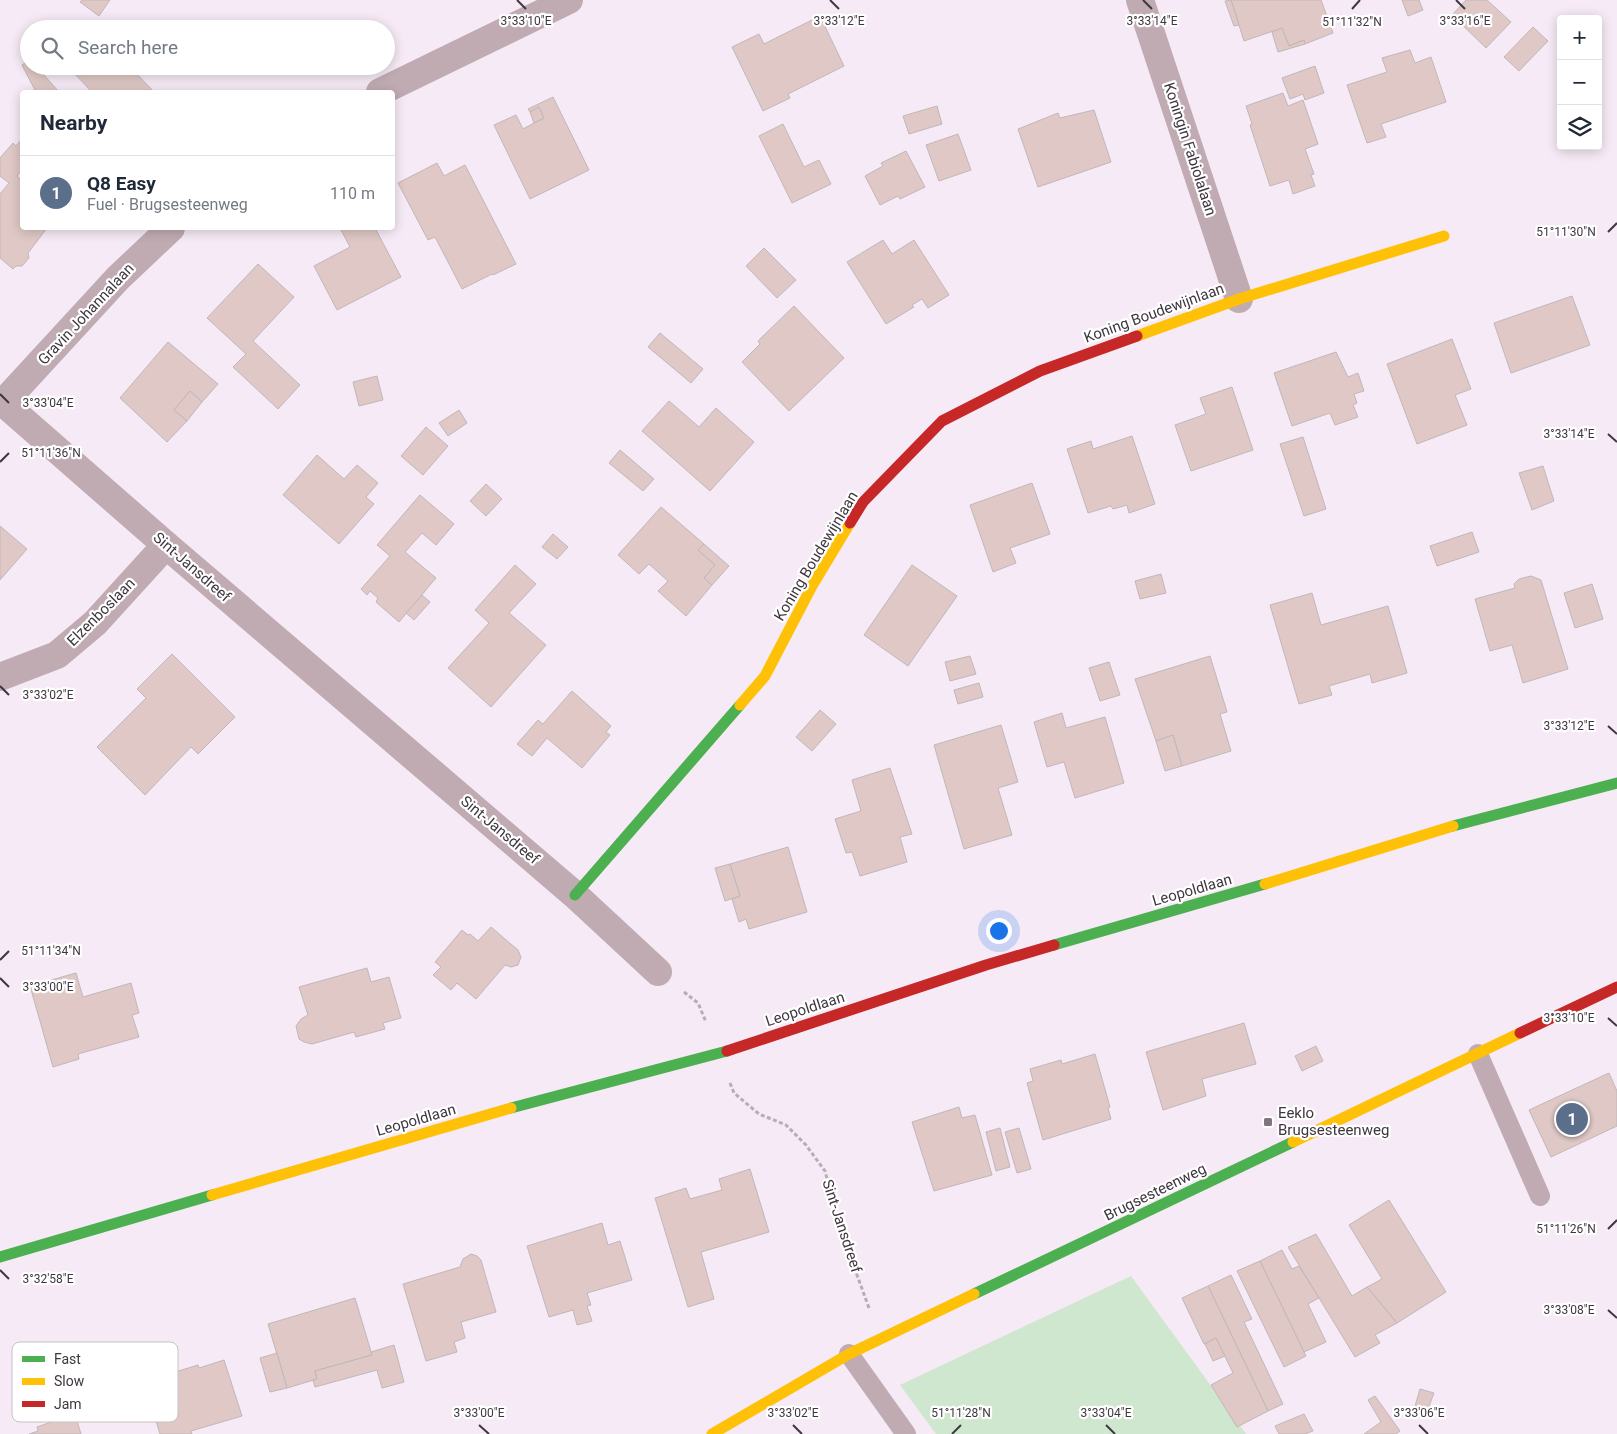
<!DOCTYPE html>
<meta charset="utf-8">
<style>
body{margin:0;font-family:Roboto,sans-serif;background:#f6f6f7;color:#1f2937}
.controls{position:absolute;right:15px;top:15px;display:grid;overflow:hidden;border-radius:5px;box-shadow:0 2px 12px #0003}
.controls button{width:45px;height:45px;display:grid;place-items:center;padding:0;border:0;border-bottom:1px solid #e0e1e3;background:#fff;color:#1f2937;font:25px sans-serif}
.you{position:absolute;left:998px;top:930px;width:18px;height:18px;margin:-12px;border:4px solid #fff;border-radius:50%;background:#1a73e8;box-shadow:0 0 0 8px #1a73e833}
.badge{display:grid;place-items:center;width:32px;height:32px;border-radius:50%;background:#111827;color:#fff;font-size:16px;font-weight:700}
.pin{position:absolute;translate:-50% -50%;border:2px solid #fff;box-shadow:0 1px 5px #0006}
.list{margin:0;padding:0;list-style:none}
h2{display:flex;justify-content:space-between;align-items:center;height:65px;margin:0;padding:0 20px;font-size:21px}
h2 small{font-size:16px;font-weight:400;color:#747a83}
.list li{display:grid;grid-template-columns:32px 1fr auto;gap:15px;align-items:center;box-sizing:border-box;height:75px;padding:0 20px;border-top:1px solid #e0e1e3}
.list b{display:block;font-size:19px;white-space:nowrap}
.list p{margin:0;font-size:16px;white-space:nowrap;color:#747a83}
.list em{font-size:16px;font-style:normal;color:#747a83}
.icon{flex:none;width:28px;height:28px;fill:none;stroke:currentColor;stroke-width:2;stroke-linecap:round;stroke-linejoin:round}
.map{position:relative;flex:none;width:1617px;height:1434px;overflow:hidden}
.search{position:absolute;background:#fff;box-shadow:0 2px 12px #0003;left:20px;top:20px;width:375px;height:55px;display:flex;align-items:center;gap:12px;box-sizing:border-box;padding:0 18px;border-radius:28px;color:#747a83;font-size:19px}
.panel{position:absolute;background:#fff;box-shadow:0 2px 12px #0003;left:20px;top:90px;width:375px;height:140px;border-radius:5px}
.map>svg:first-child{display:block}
</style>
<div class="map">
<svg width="1617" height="1434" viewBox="0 0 1617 1434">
<rect width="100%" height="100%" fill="#f5eaf5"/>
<polygon fill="#d0e7cf" points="1131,1276 1246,1434 936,1434 900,1385"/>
<g fill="#dfc8c5" stroke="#c1b7ba">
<polygon points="82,0 110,0 99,16 80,2"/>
<polygon points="1231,0 1321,0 1333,33 1305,44 1304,40 1289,46 1282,28 1244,41"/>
<polygon points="1231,0 1239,25 1234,26 1225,1"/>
<polygon points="1402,0 1419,0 1423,10 1408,16"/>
<polygon points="1466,0 1487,0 1511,22 1486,48 1452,15"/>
<polygon points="820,16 844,66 788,94 790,98 763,111 732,47 759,34 764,44"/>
<polygon points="1533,27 1548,41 1519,71 1504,57"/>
<polygon points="1282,28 1289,46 1304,40 1305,44 1278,52 1272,32"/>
<polygon points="1410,50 1415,63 1431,57 1446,102 1381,124 1386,137 1367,143 1347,85 1387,72 1382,58"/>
<polygon points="29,60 29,66 36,66 59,92 36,92 22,65"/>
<polygon points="80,66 136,66 133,70 154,92 92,92 73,72"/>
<polygon points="1315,66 1324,93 1305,100 1303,94 1290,99 1282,78"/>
<polygon points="1283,93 1288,106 1303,100 1318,144 1305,149 1314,174 1311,175 1315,186 1293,194 1289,180 1270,186 1250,125 1252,124 1246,106"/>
<polygon points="553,97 589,170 530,199 494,125 516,115 523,129 534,123 544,118 539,107 530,112 528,109"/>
<polygon points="937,106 942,124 909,134 903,116"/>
<polygon points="539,107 544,118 534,123 530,112"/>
<polygon points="1094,110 1111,162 1038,187 1018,129 1058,113 1060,118"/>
<polygon points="783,124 804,167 819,160 831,184 792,203 759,136"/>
<polygon points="958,134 971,170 939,181 926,145"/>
<polygon points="22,139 22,170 17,176 22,181 22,228 47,228 28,253 29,258 22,266 16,266 13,269 0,258 0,194 9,183 0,176 0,158 13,143 16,146"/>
<polygon points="906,151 925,187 900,199 898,196 880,205 865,176 883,166 881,163"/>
<polygon points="437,163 444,176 465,165 516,264 493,275 492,274 462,289 435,237 428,240 398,183"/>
<polygon points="340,228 375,228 401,277 337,310 314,266 350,247"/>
<polygon points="883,240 892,254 914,240 949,295 928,308 922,299 912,305 914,307 886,324 847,262"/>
<polygon points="764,248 796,280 777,298 746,266"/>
<polygon points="258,264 294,297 253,341 300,385 278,409 233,367 246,354 207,318"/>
<polygon points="1572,296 1590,345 1511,373 1494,323"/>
<polygon points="794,306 844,358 789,411 742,362 760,344 758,341"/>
<polygon points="660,333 703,369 691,383 648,347"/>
<polygon points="1452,339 1471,389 1455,395 1467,425 1417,444 1387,364"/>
<polygon points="168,342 218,384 202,402 190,391 174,410 187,421 167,442 120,398"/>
<polygon points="1336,352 1348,377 1358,373 1364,391 1354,394 1357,403 1353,405 1358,417 1335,425 1330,413 1292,426 1274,373"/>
<polygon points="377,376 383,400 359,406 353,382"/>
<polygon points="1232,387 1253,450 1191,471 1175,425 1206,414 1200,398"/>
<polygon points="190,391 202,402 187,421 174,410"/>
<polygon points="669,401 699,427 716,408 754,442 710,491 642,431"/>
<polygon points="459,410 467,423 448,436 439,423"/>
<polygon points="426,427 448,446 423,475 401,456"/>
<polygon points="1132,436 1155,504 1129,513 1127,505 1113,509 1111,506 1088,513 1067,449 1091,441 1093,449"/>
<polygon points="1303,437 1326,509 1304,516 1280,444"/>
<polygon points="620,450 654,479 643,491 609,463"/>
<polygon points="317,455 344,479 357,465 378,483 366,497 374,504 339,544 283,495"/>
<polygon points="1543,466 1554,501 1532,510 1519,473"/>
<polygon points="1032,483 1050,534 1010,548 1016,563 993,572 970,505"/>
<polygon points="486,484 502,499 486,516 470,501"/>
<polygon points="420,495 454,524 436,545 422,533 405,552 436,578 399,622 376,602 378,598 370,591 367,595 361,589 390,556 377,545"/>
<polygon points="661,507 704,544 698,550 715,565 704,578 712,585 686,616 658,591 668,581 649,564 639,574 618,555"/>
<polygon points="0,526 27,549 0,580"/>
<polygon points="1472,532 1479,552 1437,566 1430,546"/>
<polygon points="553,534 568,547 557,559 542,547"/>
<polygon points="704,544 729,566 712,585 704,578 715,565 698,550"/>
<polygon points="515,565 536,584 509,613 546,645 491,707 448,668 489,623 475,610"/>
<polygon points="912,565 957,596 908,666 864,635"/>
<polygon points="1161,574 1166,593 1140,599 1135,581"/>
<polygon points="1531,576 1541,580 1568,669 1523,683 1512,645 1490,651 1475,599 1515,588 1514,584 1519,579"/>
<polygon points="1592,584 1603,619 1575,628 1564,593"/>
<polygon points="1312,593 1321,625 1388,606 1407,673 1372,683 1370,674 1329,686 1332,695 1299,704 1270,605"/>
<polygon points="422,595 430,602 414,620 406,613"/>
<polygon points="172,654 235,717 198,754 191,747 145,795 97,747 146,698 137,689"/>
<polygon points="970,656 976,674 950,681 945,662"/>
<polygon points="1210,656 1227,712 1220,714 1231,751 1182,766 1173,735 1156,741 1135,679"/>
<polygon points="1109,662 1120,695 1100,701 1089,668"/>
<polygon points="979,683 983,697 958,704 954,690"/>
<polygon points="572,691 611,726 606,732 610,735 582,768 547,738 532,756 517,744 538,720 543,724"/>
<polygon points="820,710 836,724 812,751 796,737"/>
<polygon points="1062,713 1066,728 1105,717 1124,783 1075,798 1064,762 1047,767 1034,722"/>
<polygon points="1001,725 1018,782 998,788 1012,835 964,849 934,745"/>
<polygon points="1173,735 1182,766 1165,771 1156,741"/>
<polygon points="890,768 912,834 900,837 907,862 860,876 852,852 846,853 835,819 861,811 852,780"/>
<polygon points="788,847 807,912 749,929 746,919 739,922 732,899 740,896 730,864"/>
<polygon points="730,864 740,896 725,901 715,868"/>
<polygon points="491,927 518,950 521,957 518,965 511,967 505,965 476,999 457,983 451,990 433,975 441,967 435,962 462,930 468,935 470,934 478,941"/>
<polygon points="367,968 371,982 389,977 401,1018 383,1023 385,1029 356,1037 354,1032 312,1044 304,1042 299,1039 296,1026 301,1019 308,1015 299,987"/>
<polygon points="76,973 83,997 131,983 139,1013 132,1015 139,1037 78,1054 79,1059 53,1067 30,986"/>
<polygon points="1244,1023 1256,1064 1202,1079 1206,1096 1163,1110 1146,1052"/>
<polygon points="1316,1046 1323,1061 1302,1071 1295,1056"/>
<polygon points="1095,1054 1110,1107 1108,1108 1111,1119 1043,1140 1027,1083 1033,1081 1030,1069 1061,1060 1062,1064"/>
<polygon points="1609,1073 1617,1091 1617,1126 1551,1157 1529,1110"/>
<polygon points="959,1107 962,1118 975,1115 992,1175 934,1191 912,1122"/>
<polygon points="1000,1128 1010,1167 996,1171 986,1132"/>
<polygon points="1019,1128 1031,1169 1017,1173 1005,1132"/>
<polygon points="750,1169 769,1232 701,1252 714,1299 688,1307 655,1198 686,1188 690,1199 722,1190 719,1179"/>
<polygon points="1389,1200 1446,1292 1397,1323 1367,1287 1382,1279 1349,1225"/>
<polygon points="602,1223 608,1245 620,1241 632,1280 587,1293 591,1305 587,1306 592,1321 577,1325 573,1310 549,1317 527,1246"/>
<polygon points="1316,1234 1352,1296 1367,1287 1397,1323 1375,1335 1380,1343 1355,1357 1288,1247"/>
<polygon points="1282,1250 1292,1269 1299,1266 1319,1298 1308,1304 1326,1342 1304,1352 1260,1261"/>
<polygon points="471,1254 477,1256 481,1260 496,1312 461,1322 465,1338 454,1342 457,1352 426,1361 403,1284 460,1267 463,1259"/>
<polygon points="1260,1261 1306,1356 1284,1367 1237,1271"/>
<polygon points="1231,1275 1252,1319 1244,1322 1283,1404 1268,1411 1208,1286"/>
<polygon points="1208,1286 1268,1411 1237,1427 1211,1385 1233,1373 1216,1338 1204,1344 1182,1298"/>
<polygon points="355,1298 372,1355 315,1371 317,1379 287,1388 268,1324"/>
<polygon points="1216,1338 1225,1356 1213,1361 1205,1344"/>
<polygon points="394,1345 404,1382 382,1388 377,1370 315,1387 313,1380 317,1379 315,1371 372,1355 371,1352"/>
<polygon points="277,1353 287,1388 270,1392 260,1358"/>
<polygon points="224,1360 242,1416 191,1431 192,1434 160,1434 145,1385 170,1377 169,1374 198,1365 199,1368"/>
<polygon points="1420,1389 1434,1393 1428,1409 1415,1406"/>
<polygon points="1375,1396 1400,1431 1396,1434 1364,1434 1381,1422 1368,1400"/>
<polygon points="75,1414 81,1434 29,1434 38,1431 37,1427"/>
<polygon points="1304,1414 1313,1431 1305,1434 1279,1434 1275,1426"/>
</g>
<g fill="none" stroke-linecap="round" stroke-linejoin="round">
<g stroke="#bbacb3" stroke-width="3" stroke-dasharray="4 2.5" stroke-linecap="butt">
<polyline points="684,992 698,1003 706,1022"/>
<polyline points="730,1083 734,1093 759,1114 786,1125 806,1145 825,1171 841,1231 869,1308"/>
</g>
<g stroke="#c0abb2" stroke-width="20">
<polyline points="1478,1054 1540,1196"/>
<polyline points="849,1354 906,1434"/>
</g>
<g stroke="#c0abb2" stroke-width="28">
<polyline points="1140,0 1239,299"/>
<polyline points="380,92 569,0"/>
<polyline points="0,400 166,545 575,895 658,972"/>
<polyline points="3,403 118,278 171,228"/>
<polyline points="0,677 57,655 95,623 166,545"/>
</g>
<g stroke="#4caf50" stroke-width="11">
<polyline points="1453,826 1617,783"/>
<polyline points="575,895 740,705"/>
<polyline points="1054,945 1265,884"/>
<polyline points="511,1108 727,1051"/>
<polyline points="0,1257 212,1195"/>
<polyline points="974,1294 1293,1142"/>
</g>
<g stroke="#ffc107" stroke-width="11">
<polyline points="1137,336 1239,299 1444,236"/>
<polyline points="740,705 765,676 812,586 850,523"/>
<polyline points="1265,884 1453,826"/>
<polyline points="1293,1142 1520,1033"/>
<polyline points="212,1195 511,1108"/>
<polyline points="712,1434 849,1354 974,1294"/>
</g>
<g stroke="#c62828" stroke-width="11">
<polyline points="850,523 863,502 942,421 1040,371 1137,336"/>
<polyline points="1520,1033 1617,987"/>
<polyline points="727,1051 986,965 1054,945"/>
</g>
</g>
<path fill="none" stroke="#3f373f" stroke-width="2" d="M 517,0 L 526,9M 830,0 L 839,9M 1143,0 L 1152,9M 1456,0 L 1465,9M 1352,9 L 1360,0M 1608,232 L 1617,223M 0,394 L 9,403M 1608,434 L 1617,442M 0,462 L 9,453M 0,686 L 9,695M 1608,726 L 1617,734M 0,960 L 9,951M 0,978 L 9,987M 1608,1018 L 1617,1026M 1608,1229 L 1617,1220M 0,1270 L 9,1279M 1608,1310 L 1617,1318M 479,1425 L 489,1434M 793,1425 L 802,1434M 1106,1425 L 1115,1434M 1419,1425 L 1428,1434M 952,1434 L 961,1425"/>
<rect fill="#7f767f" stroke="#fff" stroke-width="2" x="1263" y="1117" width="10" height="10" rx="2.5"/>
<g text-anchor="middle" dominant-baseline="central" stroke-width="4.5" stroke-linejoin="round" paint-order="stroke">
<g font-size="15" fill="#3f373f" stroke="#fff">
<text transform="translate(1190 149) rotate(72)">Koningin Fabiolalaan</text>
<text transform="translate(1154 313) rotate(-20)">Koning Boudewijnlaan</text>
<text transform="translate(86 314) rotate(-47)">Gravin Johannalaan</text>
<text transform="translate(816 556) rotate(-59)">Koning Boudewijnlaan</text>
<text transform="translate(192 567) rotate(41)">Sint-Jansdreef</text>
<text transform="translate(101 612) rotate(-45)">Elzenboslaan</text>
<text transform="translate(500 830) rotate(40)">Sint-Jansdreef</text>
<text transform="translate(1192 890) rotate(-16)">Leopoldlaan</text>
<text transform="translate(805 1009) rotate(-18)">Leopoldlaan</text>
<text transform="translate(416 1120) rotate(-16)">Leopoldlaan</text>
<text transform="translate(1155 1192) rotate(-26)">Brugsesteenweg</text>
<text transform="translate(842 1226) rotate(72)">Sint-Jansdreef</text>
</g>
<g font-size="15" fill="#3f373f" stroke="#fff" text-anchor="start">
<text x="1278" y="1113">Eeklo<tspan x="1278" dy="17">Brugsesteenweg</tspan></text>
</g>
</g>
<rect x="12" y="1342" width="166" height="80" rx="8" fill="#fff" stroke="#c5c3c5" stroke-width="1"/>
<rect x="22" y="1356" width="23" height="6" fill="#4caf50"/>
<rect x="22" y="1378" width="23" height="7" fill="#ffc107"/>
<rect x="22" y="1401" width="23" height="6" fill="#c62828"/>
<g font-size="14" fill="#3f373f">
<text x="54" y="1364">Fast</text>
<text x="54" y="1386">Slow</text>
<text x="54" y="1409">Jam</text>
</g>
<g font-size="12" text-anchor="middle" fill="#3f373f" stroke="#fff" stroke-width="4.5" stroke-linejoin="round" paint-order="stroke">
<text x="1465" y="25">3°33'16"E</text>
<text x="526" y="25">3°33'10"E</text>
<text x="839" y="25">3°33'12"E</text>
<text x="1152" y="25">3°33'14"E</text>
<text x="1352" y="26">51°11'32"N</text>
<text x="1566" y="236">51°11'30"N</text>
<text x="48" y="407">3°33'04"E</text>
<text x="1569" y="438">3°33'14"E</text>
<text x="51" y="457">51°11'36"N</text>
<text x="48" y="699">3°33'02"E</text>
<text x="1569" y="730">3°33'12"E</text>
<text x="51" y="955">51°11'34"N</text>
<text x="48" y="991">3°33'00"E</text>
<text x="1569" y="1022">3°33'10"E</text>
<text x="1566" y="1233">51°11'26"N</text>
<text x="48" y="1283">3°32'58"E</text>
<text x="1569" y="1314">3°33'08"E</text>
<text x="961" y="1417">51°11'28"N</text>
<text x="479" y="1417">3°33'00"E</text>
<text x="793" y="1417">3°33'02"E</text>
<text x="1106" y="1417">3°33'04"E</text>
<text x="1419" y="1417">3°33'06"E</text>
</g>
</svg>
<div class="controls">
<button>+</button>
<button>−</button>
<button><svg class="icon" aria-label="layers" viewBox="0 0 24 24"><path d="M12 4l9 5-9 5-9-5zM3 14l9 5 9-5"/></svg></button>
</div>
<div class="you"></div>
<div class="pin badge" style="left:1572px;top:1119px;background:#5c6f8a">1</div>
<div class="search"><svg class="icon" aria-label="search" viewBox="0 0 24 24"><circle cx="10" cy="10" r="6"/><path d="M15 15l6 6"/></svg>Search here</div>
<section class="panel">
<h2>Nearby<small></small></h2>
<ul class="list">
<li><span class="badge" style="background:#5c6f8a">1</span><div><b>Q8 Easy</b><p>Fuel · Brugsesteenweg</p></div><em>110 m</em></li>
</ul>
</section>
</div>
